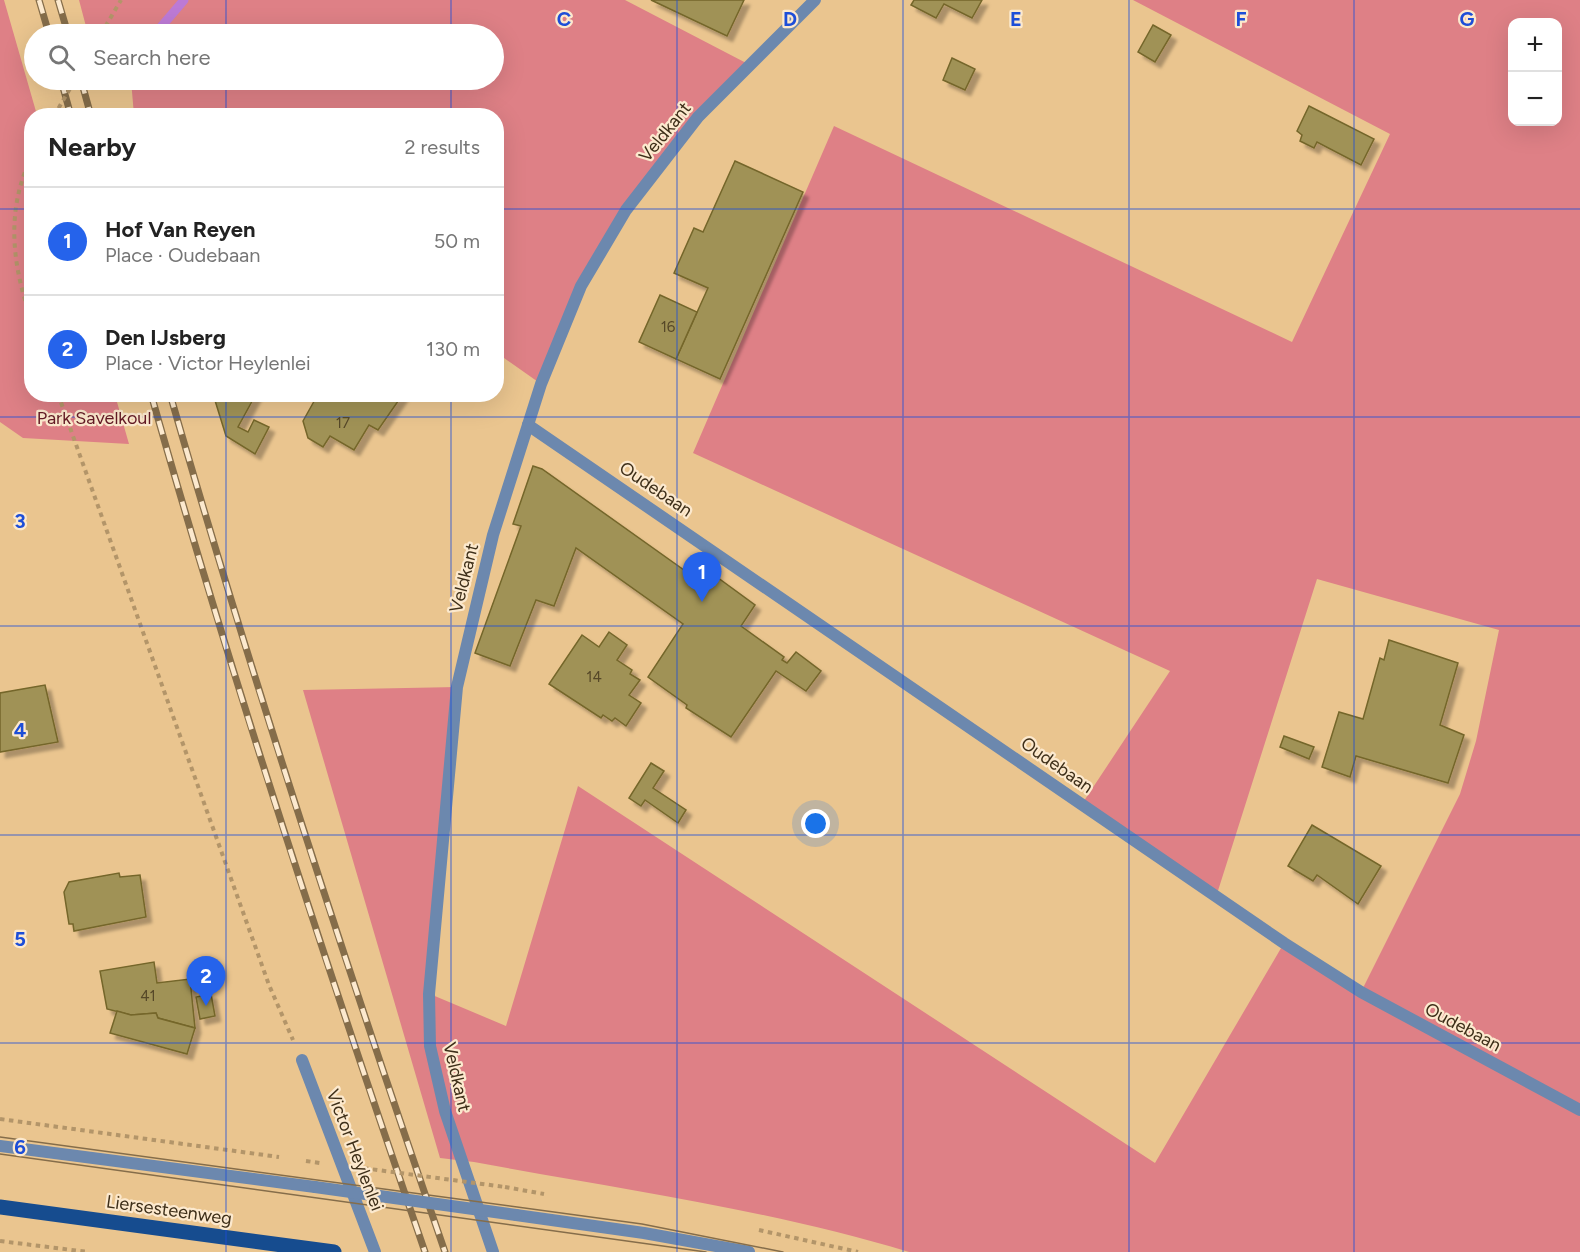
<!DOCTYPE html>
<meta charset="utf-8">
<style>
body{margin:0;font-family:Figtree,sans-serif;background:#f2f2f2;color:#222}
.controls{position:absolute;right:18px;top:18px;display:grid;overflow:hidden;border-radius:12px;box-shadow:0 6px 24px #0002}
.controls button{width:54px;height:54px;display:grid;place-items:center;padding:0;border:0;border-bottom:2px solid #e0e0e0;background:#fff;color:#222;font:30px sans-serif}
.you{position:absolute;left:816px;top:824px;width:21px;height:21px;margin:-15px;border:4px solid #fff;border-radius:50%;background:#1a73e8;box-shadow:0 0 0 9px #1a73e833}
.badge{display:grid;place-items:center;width:39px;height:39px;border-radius:50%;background:#2563eb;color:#fff;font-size:20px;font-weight:700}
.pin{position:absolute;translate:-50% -50px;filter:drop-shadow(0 2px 3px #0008)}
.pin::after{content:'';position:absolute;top:32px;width:21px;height:18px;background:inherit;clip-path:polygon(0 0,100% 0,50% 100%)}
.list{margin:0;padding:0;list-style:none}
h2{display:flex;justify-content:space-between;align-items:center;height:78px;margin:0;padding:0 24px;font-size:26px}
h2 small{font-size:20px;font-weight:400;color:#767676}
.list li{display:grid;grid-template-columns:39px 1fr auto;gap:18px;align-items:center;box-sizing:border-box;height:108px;padding:0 24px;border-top:2px solid #e0e0e0}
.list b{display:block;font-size:22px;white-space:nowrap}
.list p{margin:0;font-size:20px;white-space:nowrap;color:#767676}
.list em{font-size:20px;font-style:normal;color:#767676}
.icon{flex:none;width:33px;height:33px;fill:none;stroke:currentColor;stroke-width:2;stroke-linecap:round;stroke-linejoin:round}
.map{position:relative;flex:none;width:1580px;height:1252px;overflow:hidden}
.search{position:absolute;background:#fff;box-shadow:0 6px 24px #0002;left:24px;top:24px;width:480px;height:66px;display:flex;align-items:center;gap:15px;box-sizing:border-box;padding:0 21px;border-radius:33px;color:#767676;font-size:22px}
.panel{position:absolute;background:#fff;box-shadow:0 6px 24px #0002;left:24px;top:108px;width:480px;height:294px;border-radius:24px}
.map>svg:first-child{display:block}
</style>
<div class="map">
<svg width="1580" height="1252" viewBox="0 0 1580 1252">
<defs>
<filter id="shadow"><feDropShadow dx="5.5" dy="5.5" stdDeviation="1.5" flood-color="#0004"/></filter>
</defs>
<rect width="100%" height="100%" fill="#eac58f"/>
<g fill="#de8086" fill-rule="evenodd">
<polygon points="0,0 4,0 37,115 32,116 32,394 115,395 129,444 23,438 0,422"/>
<polygon points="79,0 625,0 750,65 626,210 581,286 541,384 497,353 496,116 134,115 131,80 494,80 494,34 88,34"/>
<path d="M 1133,0 L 1580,0 L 1580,1252 L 909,1252 C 767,1209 619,1189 474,1162 L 440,1158 L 303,690 L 457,687 L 430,994 L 506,1026 L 578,786 L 1155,1163 L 1284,943 L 1361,992 L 1460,794 L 1476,741 L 1499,630 L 1317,579 L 1216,897 L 1082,804 L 1170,671 L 693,453 L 834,126 L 1292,342 L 1390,134 ZM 1512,22 L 1558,22 L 1558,122 L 1512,122 Z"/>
</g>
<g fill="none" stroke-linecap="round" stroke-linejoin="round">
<polyline stroke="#bc7ad5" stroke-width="9" points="155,34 184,0"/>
</g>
<g fill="#a09256" stroke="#74662a" stroke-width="1.5" filter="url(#shadow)">
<polygon points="651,0 744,0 727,36"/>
<polygon points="914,0 982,0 972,18 944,4 936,18 911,5"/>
<polygon points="1153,25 1171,35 1155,62 1138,52"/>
<polygon points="952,58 975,69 965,90 943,80"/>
<polygon points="1309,106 1374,139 1361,165 1317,142 1314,148 1300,141 1302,135 1297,131"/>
<polygon points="735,161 803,192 720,379 676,359 708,288 674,273 694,228 703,232"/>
<polygon points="660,295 697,312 676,359 639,342"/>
<polygon points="213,394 256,394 238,427 248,432 254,420 269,427 255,454 226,436"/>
<polygon points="403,394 378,430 369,425 354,450 330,436 323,447 308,438 303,421 317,396 315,394"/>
<polygon points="533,466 542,469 691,575 699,564 755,605 741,626 784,657 782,660 787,663 796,652 821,671 806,691 776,671 731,737 686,708 687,705 648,677 683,624 576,548 554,606 536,600 510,666 475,653 521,526 513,524"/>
<polygon points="609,632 627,645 617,660 632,670 630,674 640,680 629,695 641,703 626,726 615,718 612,721 603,715 601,718 549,684 582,635 599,647"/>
<polygon points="1389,640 1458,663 1440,725 1464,735 1448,783 1356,756 1350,777 1322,767 1339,712 1363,719 1380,658 1384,660"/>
<polygon points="45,685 58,742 0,752 0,693"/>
<polygon points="1284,736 1314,747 1309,759 1280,747"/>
<polygon points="651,763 664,771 653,788 686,810 678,823 645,800 641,806 629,798"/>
<polygon points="1312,825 1381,866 1358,904 1317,875 1313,881 1288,866"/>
<polygon points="119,873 120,877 140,875 146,917 74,931 73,924 69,924 64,892 69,882"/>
<polygon points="154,962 157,983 190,979 195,1028 158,1018 156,1013 131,1015 107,1009 100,971"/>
<polygon points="211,994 215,1016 200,1019 196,997"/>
<polygon points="117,1011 131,1015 156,1013 158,1018 195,1028 187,1054 110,1033"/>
</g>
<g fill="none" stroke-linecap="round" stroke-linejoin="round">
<g stroke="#b39569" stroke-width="4" stroke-dasharray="4.5 4.5" stroke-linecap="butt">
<polyline points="101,34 121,0"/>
<path d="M 32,156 C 5,210 12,266 32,321"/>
<polyline points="58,394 269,985 293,1040"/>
<polyline points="0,1119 279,1157"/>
<polyline points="505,1187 544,1194"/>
<polyline points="759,1230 858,1252"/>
<polyline points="0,1241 88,1252"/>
</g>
<g stroke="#6c88ae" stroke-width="12">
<polyline points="0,1146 315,1187"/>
<polyline points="516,1215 644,1233 749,1252"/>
</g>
<g stroke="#6c88ae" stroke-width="12">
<polyline points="528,425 1284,943 1361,992 1580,1110"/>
<polyline points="302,1060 375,1252"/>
<polyline points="493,1252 445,1111 430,1046 429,994 457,687 493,535 541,384 581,286 626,210 698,117 815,0"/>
</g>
<polyline stroke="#164c8f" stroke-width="15" points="0,1207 334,1252"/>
<g stroke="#856d4a" stroke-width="1.5">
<polyline points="0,1137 642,1224 783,1252"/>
<polyline points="0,1154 706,1252"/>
</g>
<g stroke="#856d4a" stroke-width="7">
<g id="rail">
<polyline points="39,0 49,34"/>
<polyline points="58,0 68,34"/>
<polyline points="61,80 71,116"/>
<polyline points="81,80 91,116"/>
<path d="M 151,394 C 233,683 327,968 425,1252"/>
<path d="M 170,394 C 253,683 347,968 445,1252"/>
</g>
</g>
<use href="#rail" stroke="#fce9ce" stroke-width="4.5" stroke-dasharray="14" stroke-linecap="butt"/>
<g stroke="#b39569" stroke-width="4" stroke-dasharray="4.5 4.5" stroke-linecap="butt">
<polyline points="54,116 75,80"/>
<polyline points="306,1161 320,1163"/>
<polyline points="355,1167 505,1187"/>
</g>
<polyline stroke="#6c88ae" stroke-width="12" points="315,1187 516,1215"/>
</g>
<path fill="none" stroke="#1d4ed8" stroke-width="1.5" stroke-opacity="0.55" d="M 226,0 L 226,34M 451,0 L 451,34M 677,0 L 677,1252M 903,0 L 903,1252M 1129,0 L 1129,1252M 1354,0 L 1354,1252M 226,80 L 226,116M 451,80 L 451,116M 0,209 L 32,209M 496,209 L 1580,209M 226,394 L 226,1252M 451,394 L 451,1252M 0,417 L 1580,417M 0,626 L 1580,626M 0,835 L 1580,835M 0,1043 L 1580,1043"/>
<g text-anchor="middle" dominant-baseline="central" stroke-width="4.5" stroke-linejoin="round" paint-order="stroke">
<g font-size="15" fill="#564828">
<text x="668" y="327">16</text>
<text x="343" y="423">17</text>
<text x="594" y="677">14</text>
<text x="148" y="996">41</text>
</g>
<g font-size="18" fill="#3e2f19" stroke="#fce9ce">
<text transform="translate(665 132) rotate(-51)">Veldkant</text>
<text transform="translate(656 489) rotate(34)">Oudebaan</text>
<text transform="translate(464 578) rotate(-76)">Veldkant</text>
<text transform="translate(1057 765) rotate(35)">Oudebaan</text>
<text transform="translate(1463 1027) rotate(28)">Oudebaan</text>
<text transform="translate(457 1077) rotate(77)">Veldkant</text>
<text transform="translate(355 1150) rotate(69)">Victor Heylenlei</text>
<text transform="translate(169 1210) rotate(8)">Liersesteenweg</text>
</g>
<g font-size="18" fill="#641a25" stroke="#fce9ce">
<text x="94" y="418">Park Savelkoul</text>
</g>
</g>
<g font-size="20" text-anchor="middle" font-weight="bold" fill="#1d4ed8" stroke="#fce9ce" stroke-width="4.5" stroke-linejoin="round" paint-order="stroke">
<text x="564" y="26">C</text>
<text x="790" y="26">D</text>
<text x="1016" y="26">E</text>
<text x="1241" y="26">F</text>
<text x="1467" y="26">G</text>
<text x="20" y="528">3</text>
<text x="20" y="737">4</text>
<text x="20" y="946">5</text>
<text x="20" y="1154">6</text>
</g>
</svg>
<div class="controls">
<button>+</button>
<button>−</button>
</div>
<div class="you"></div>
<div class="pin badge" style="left:702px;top:602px">1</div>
<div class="pin badge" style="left:206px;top:1006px">2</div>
<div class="search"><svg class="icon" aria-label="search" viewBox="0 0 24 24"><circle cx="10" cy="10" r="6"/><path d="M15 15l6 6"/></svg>Search here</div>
<section class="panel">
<h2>Nearby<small>2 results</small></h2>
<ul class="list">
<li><span class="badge">1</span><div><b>Hof Van Reyen</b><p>Place · Oudebaan</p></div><em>50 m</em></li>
<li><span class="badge">2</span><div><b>Den IJsberg</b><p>Place · Victor Heylenlei</p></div><em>130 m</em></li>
</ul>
</section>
</div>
